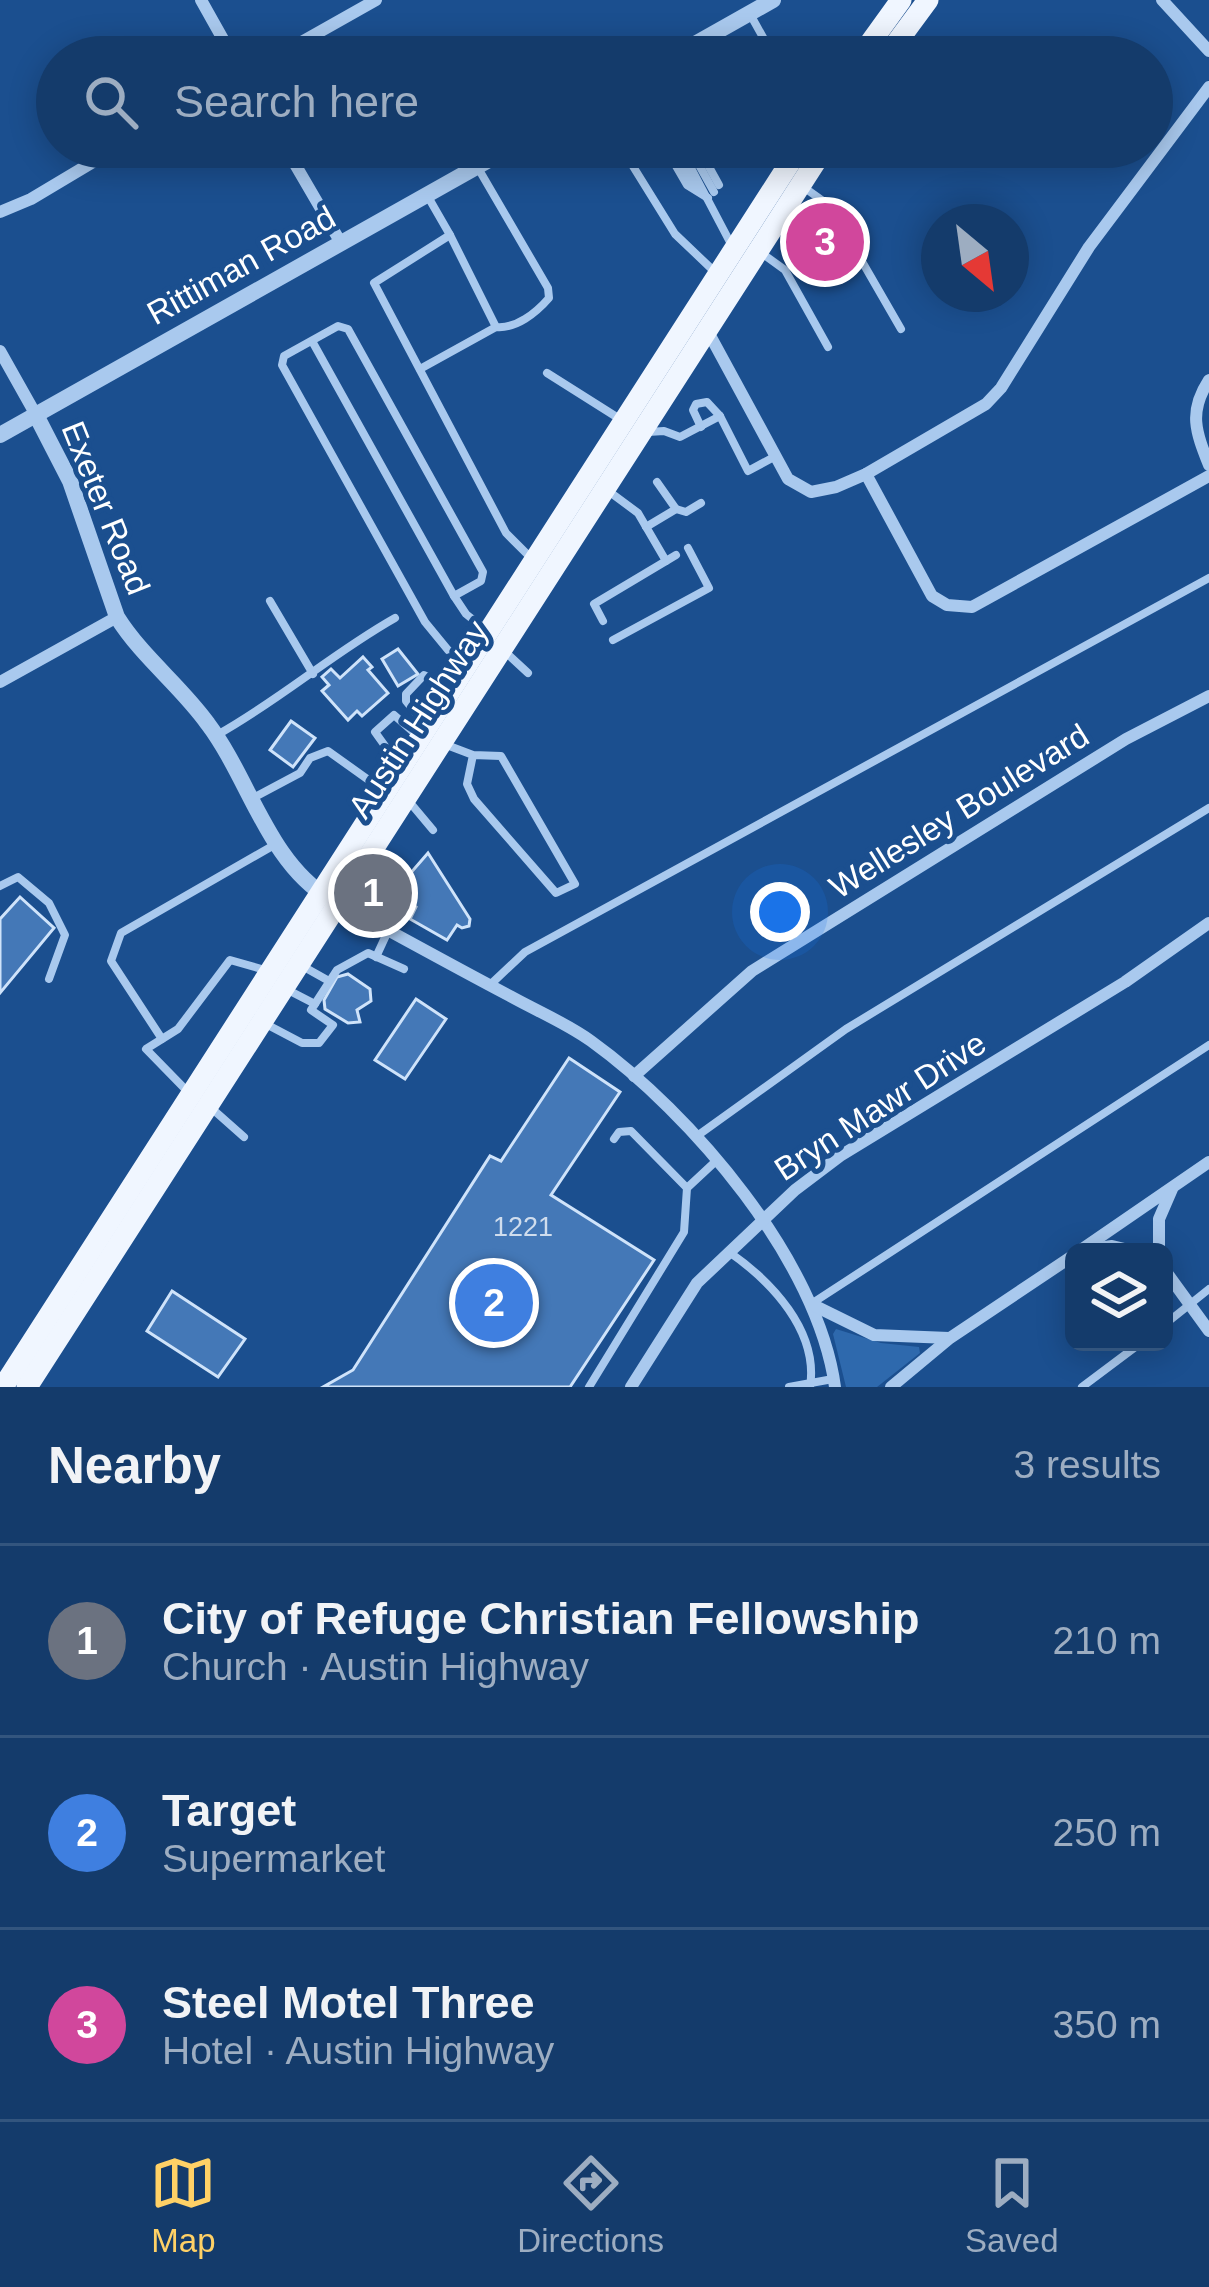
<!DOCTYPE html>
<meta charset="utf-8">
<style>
body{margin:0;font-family:Helvetica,sans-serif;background:#214673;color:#f1f3f6}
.controls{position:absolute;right:36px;bottom:36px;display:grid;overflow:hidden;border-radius:18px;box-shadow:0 6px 30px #0003}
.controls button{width:108px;height:108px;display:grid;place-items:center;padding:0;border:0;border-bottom:3px solid #33557e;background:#143b6b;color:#f1f3f6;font:60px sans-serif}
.compass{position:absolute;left:921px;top:204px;width:108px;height:108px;border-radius:50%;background:#143b6b;box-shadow:0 6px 30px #0003;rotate:151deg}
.you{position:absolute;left:780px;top:912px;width:42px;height:42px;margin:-30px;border:9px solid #fff;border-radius:50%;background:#1a73e8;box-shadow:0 0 0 18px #1a73e833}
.badge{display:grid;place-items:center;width:78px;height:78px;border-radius:50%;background:#ffd166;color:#fff;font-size:39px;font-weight:700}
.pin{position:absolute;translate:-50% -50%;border:6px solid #fff;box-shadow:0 3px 12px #0006}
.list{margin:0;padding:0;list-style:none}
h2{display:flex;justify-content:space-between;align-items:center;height:156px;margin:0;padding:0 48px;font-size:51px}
h2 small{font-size:39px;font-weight:400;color:#9dadc1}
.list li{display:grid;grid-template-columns:78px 1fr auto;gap:36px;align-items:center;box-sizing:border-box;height:192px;padding:0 48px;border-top:3px solid #33557e}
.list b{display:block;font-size:45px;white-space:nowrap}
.list p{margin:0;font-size:39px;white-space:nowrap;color:#9dadc1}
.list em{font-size:39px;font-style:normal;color:#9dadc1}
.icon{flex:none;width:66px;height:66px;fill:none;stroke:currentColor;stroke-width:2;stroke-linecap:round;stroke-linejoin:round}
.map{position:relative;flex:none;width:1209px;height:1387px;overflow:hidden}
.search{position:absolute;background:#143b6b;box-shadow:0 6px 30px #0003;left:36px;right:36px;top:36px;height:132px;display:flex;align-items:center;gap:30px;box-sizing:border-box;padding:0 42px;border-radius:66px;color:#9dadc1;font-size:45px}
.sheet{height:732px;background:#143b6b}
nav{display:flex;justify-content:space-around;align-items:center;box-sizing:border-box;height:168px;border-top:3px solid #33557e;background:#143b6b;font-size:33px;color:#9dadc1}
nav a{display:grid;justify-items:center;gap:6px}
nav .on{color:#ffd166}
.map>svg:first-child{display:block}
</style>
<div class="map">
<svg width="1209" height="1387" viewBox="0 0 1209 1387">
<rect width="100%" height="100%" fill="#1b4f8f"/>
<polygon fill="#2e69ad" points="836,1329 881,1343 919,1347 920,1353 877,1387 846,1387 833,1334"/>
<g fill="#4478b7" stroke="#cfe3fa" stroke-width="3">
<polygon points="398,649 418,674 398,686 382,659"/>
<polygon points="363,657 372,667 368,670 388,693 362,716 357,711 348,720 322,691 329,685 322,677 331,669 340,678"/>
<polygon points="291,721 315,738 293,767 270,750"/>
<polygon points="428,853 470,919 469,926 462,928 457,925 447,940 410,919 416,907 388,888 399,870 409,875"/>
<polygon points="20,897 54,928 0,993 0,919"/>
<polygon points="348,974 370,989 371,1001 357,1010 360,1022 348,1023 325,1009 324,1000 337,977"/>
<polygon points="416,999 446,1019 405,1079 375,1060"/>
<polygon points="569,1058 620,1092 551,1195 654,1260 570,1387 323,1387 353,1370 490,1156 501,1161"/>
<polygon points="172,1291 245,1339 218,1377 147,1331"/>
</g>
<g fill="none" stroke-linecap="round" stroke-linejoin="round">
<g stroke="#a9c9ee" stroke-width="8">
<polyline points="750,14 774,57"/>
<polyline points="621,147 675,234 717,274"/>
<polyline points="665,147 687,185 708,198"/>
<polyline points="673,147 695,188"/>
<polyline points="680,147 731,244"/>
<polyline points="689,147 714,192"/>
<polyline points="698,147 719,185"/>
<polyline points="802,186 830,206 901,329"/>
<polyline points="427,195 450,235 374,283 506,533 530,557"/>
<path d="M 450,235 L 496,327 C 516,329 536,313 549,298 L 548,288 L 478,168"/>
<polyline points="760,252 785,270 828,347"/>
<polyline points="312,341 454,596 481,581 483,572 348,329 338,326 284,356 282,365 425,622 448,650 467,662"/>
<polyline points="420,369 496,327"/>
<polyline points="547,373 623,421"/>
<polyline points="701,427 693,410 696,404 707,402 720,416"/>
<polyline points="648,432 664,431 680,437 720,416 748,471 774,457"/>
<polyline points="676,509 686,512 701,503"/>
<polyline points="646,527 676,509 657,482"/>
<polyline points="666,561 676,555"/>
<polyline points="454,596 466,614 487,631"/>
<polyline points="270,601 313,674"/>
<polyline points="603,621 594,604 666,561 638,513 607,490"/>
<polyline points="613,640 709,588 688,548"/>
<polyline points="502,649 528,673"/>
<polyline points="425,724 406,701 406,694 424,675 450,689"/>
<path d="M 217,735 C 280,700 333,653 395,618"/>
<polyline points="444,744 473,755 501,756 575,884 556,893 474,799 467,784 473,755"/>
<polyline points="398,764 375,732 394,715 419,737"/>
<polyline points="253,798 300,773 310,758 328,751 384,791"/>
<polyline points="407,799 433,830"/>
<polyline points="0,886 18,877 49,903 65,935 49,979"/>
<polyline points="376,957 388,931"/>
<polyline points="304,967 329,981"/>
<polyline points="491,984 525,952 1209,578"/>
<polyline points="286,989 315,1004"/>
<polyline points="264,1023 302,1043 319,1043 333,1025 311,1010 337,970 368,953 404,969"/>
<polyline points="162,1039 111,961 121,933 276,844"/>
<polyline points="187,1091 146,1049 178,1029 230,960 265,970"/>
<polyline points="209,1106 244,1137"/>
<polyline points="697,1136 846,1029 1209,808"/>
<polyline points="614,1139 619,1132 631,1131 687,1188"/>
<path d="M 729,1252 C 771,1281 819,1331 810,1387"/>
<polyline points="811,1304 1209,1045"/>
<polyline points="1164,1325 1209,1289"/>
<polyline points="589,1387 684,1232 687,1188 716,1161"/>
<polyline points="789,1387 833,1379"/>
<polyline points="1082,1387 1142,1342"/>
</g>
<g stroke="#a9c9ee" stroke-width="12">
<polyline points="201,0 233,57"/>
<polyline points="1162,0 1209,51"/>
<polyline points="275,57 376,0"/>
<polyline points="285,147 341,243"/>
<polyline points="0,212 31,199 118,147"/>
<polyline points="706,328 788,479 811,492 836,487 866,474 986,404 1001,388 1089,247 1209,87"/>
<polyline points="0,351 36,415"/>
<path d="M 1209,380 C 1188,412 1196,432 1209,465"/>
<polyline points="866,474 932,596 947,605 972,607 1209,476"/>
<polyline points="0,682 117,617"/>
<path d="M 340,904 C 397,935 453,966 510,996 C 537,1011 566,1023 591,1041 C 691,1113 818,1261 835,1387"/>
<polyline points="634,1076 752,971 1126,739 1209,696"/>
<polyline points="1086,1250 1112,1246 1137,1252"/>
<polyline points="1078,1252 1209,1162"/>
<polyline points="1159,1252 1159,1219 1172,1189"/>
<polyline points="1164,1269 1209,1331"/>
<polyline points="811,1304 874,1335 949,1338"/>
<polyline points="631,1387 697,1283 795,1190 840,1156 1125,982 1209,923"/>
<polyline points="891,1387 950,1338 1074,1255"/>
</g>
<g stroke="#a9c9ee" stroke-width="16">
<polyline points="672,57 773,0"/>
<path d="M 36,415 L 70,481 L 117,617 C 142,657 181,686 208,724 C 250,780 268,862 330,899"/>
<polyline points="0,435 512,147"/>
</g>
<g stroke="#f0f6ff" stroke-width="21">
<polyline points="860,57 901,0"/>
<polyline points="886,57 928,0"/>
<polyline points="3,1387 800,147"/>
<polyline points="27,1387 825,147"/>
</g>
</g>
<g text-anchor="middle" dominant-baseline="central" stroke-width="10" stroke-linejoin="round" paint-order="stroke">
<g font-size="27" fill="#d0dded">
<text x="523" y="1227">1221</text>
</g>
<g font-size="33" fill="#fff" stroke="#1b4f8f">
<text transform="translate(241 265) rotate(-29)">Rittiman Road</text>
<text transform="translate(106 508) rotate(68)">Exeter Road</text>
<text transform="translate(418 719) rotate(-57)">Austin Highway</text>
<text transform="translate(959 811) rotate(-32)">Wellesley Boulevard</text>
<text transform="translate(880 1106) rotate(-33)">Bryn Mawr Drive</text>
</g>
</g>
</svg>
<div class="controls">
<button><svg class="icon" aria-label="layers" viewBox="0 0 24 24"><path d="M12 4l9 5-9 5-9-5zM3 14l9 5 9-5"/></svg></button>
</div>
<svg class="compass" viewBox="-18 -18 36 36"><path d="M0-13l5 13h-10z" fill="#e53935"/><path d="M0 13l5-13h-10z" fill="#9dadc1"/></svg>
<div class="you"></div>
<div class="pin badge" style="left:373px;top:893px;background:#6b7280">1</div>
<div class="pin badge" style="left:494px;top:1303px;background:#3f7fe0">2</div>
<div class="pin badge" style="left:825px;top:242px;background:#d1479c">3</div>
<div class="search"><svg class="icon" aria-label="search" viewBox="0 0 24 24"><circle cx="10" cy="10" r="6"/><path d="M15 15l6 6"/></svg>Search here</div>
</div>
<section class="sheet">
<h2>Nearby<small>3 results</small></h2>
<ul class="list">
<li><span class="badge" style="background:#6b7280">1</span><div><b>City of Refuge Christian Fellowship</b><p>Church · Austin Highway</p></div><em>210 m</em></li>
<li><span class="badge" style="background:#3f7fe0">2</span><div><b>Target</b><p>Supermarket</p></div><em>250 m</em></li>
<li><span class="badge" style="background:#d1479c">3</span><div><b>Steel Motel Three</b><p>Hotel · Austin Highway</p></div><em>350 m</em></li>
</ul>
</section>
<nav>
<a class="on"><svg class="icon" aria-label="map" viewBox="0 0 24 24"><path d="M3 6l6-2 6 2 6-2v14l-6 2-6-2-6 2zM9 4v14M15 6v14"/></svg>Map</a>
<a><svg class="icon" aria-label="directions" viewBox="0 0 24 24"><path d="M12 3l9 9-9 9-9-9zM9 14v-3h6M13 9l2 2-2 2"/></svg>Directions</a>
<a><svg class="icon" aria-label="saved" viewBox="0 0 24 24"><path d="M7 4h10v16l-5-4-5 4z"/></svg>Saved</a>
</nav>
